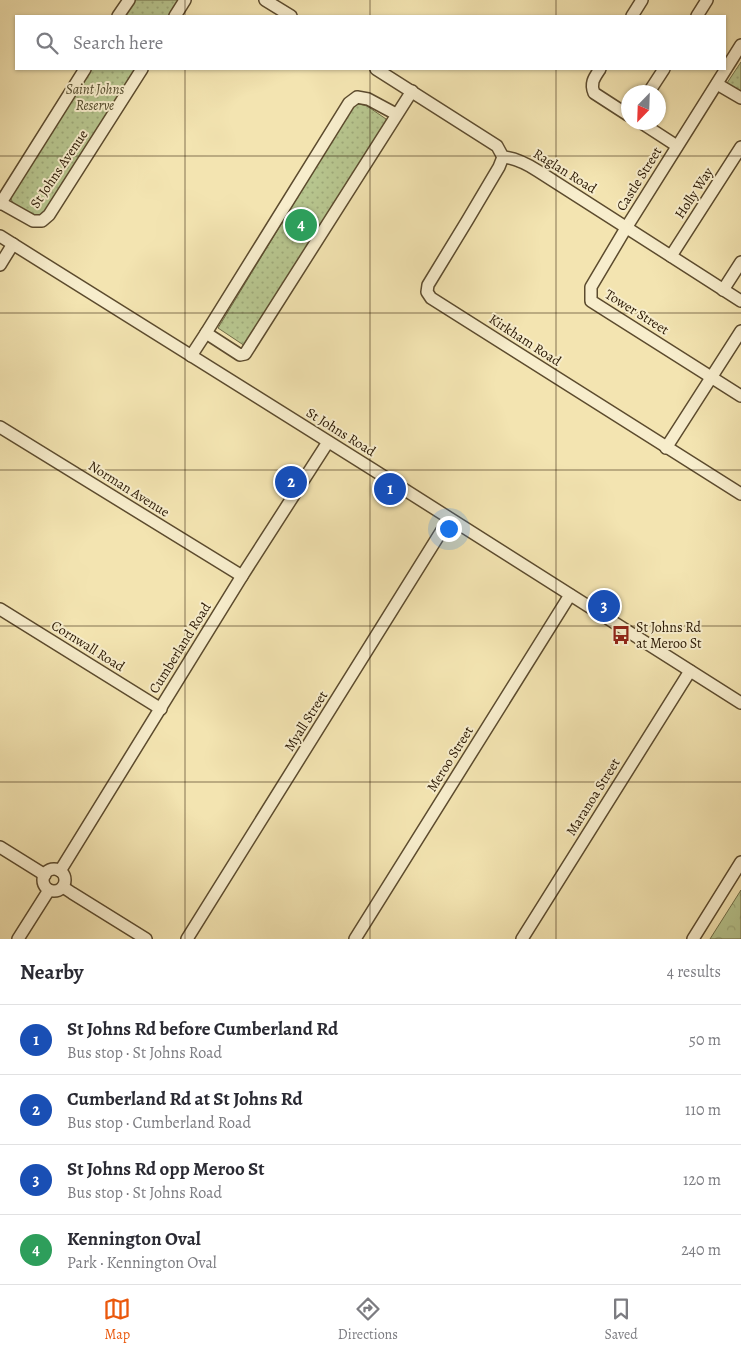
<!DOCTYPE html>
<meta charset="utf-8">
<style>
body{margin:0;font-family:Alegreya,serif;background:#f7f7f7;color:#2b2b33}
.compass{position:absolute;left:621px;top:85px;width:45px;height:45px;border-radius:50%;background:#fff;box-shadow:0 1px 4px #0004;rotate:203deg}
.you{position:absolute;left:448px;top:528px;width:18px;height:18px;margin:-12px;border:4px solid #fff;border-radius:50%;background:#1a73e8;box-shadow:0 0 0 8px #1a73e833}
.badge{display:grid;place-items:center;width:32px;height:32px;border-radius:50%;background:#ea580c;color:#fff;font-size:16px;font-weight:700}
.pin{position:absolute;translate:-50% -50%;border:2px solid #fff;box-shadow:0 1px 5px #0006}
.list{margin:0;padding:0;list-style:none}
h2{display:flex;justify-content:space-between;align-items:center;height:65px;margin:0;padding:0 20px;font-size:21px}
h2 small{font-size:16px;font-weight:400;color:#7c7c81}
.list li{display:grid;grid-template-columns:32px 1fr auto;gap:15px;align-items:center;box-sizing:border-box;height:70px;padding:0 20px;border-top:1px solid #e1e1e2}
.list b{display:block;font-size:19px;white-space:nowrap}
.list p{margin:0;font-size:16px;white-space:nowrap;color:#7c7c81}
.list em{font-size:16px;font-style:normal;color:#7c7c81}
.icon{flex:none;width:28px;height:28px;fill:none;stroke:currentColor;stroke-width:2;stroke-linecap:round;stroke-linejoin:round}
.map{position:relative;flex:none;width:741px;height:939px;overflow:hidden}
.search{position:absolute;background:#fff;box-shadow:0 1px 4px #0004;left:15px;right:15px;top:15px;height:55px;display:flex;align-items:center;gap:12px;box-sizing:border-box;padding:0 18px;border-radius:0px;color:#7c7c81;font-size:19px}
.sheet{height:345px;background:#fff}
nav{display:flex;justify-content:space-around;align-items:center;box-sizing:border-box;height:70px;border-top:1px solid #e1e1e2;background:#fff;font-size:14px;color:#7c7c81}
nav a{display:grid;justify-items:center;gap:2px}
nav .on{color:#ea580c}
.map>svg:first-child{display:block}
</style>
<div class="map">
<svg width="741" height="939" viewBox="0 0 741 939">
<defs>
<pattern id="forest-crowns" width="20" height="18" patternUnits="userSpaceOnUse" patternTransform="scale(1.25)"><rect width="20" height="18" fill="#b7c58e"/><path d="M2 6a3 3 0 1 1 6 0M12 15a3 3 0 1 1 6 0" fill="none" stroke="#9ea879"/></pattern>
<pattern id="park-dots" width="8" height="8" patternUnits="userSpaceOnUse" patternTransform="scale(1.25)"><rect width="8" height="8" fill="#b7c58e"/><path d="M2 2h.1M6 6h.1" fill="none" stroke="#9ea879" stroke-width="1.8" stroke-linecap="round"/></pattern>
</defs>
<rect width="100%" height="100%" fill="#f3e4b1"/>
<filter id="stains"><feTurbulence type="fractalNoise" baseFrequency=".004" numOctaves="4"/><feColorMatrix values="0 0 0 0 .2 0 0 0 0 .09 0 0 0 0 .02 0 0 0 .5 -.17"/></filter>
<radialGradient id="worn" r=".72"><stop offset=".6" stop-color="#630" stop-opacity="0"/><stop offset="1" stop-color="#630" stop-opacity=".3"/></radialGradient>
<polygon fill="url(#forest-crowns)" stroke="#706e48" points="741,890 741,939 710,939"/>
<g fill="url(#park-dots)" stroke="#706e48">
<polygon points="134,0 178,0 168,16 124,16"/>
<polygon points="741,62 741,92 727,83"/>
<polygon points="91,69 135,69 44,212 40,216 35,215 13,204 10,196"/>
<polygon points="359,104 367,106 386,119 387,123 245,346 218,328 353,106"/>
</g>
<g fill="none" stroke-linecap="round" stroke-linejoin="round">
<g stroke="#5c4b2e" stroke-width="14">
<g id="minor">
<polyline points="265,0 291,16"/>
<polyline points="118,16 129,0"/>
<polyline points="175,16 185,0"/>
<polyline points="632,16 642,0"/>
<polyline points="697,16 707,0"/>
<polyline points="741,45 626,228 591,287 591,301 741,396"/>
<path d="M 376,69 L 497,146 L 503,157 C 516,158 527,164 538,171 L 741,301"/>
<path d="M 600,69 C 594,78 590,83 594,93 L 628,115"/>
<polyline points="717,84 741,98"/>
<polyline points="649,92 664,69"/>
<polyline points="640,122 677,146"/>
<polyline points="503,157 499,167 467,221 428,285 427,292 431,298 741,494"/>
<polyline points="1,203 33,221 42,221 49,215 142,69"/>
<polyline points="0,204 85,69"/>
<polyline points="0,236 372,469 741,703"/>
<polyline points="671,256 741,147"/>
<polyline points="0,265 13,244"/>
<polyline points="723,290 741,262"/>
<polyline points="206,333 240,355 245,354 412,91"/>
<polyline points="191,356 206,333 349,103 357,97 368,99 396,114"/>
<polyline points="0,427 242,576"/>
<polyline points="666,448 741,331"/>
<polyline points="0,609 161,709"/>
<polyline points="0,847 45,875"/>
<circle cx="54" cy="880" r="11"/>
<polyline points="60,871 242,576 328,442"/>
<polyline points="63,887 72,893 146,939"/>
<polyline points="18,939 49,890"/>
<polyline points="187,939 449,519"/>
<polyline points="355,939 570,595"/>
<polyline points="522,939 690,671"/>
<polyline points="693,939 741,862"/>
</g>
</g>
<use href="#minor" stroke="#f7edcc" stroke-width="11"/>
</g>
<path fill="none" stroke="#2a1803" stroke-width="1" stroke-opacity="0.55" d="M 185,0 L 185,16M 370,0 L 370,16M 556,0 L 556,16M 185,69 L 185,939M 370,69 L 370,939M 556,69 L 556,939M 0,156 L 741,156M 0,313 L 741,313M 0,470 L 741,470M 0,626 L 741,626M 0,782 L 741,782"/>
<defs>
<g id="bus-bare" transform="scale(1.5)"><path d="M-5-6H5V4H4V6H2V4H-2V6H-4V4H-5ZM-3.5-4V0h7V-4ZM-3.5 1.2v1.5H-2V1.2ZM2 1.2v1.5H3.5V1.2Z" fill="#8f2418" stroke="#f7edcc" stroke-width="2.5" paint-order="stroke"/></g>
</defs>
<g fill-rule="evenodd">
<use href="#bus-bare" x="621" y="635"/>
</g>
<g text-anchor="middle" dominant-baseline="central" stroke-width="4" stroke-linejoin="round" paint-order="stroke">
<g font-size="14" font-style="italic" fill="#544c2d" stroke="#f7edcc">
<text x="95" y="89">Saint Johns<tspan x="95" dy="16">Reserve</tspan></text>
</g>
<g font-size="14" fill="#2a1803" stroke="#f7edcc">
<text transform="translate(59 169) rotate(-56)">St Johns Avenue</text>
<text transform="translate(565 171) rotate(32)">Raglan Road</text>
<text transform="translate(639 179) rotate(-58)">Castle Street</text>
<text transform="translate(694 193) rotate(-57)">Holly Way</text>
<text transform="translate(637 312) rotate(32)">Tower Street</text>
<text transform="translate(525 340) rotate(33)">Kirkham Road</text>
<text transform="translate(341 432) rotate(32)">St Johns Road</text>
<text transform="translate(129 489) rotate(32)">Norman Avenue</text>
<text transform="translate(88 646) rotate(32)">Cornwall Road</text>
<text transform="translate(180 648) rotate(-58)">Cumberland Road</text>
<text transform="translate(306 721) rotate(-58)">Myall Street</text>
<text transform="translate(450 759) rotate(-58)">Meroo Street</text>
<text transform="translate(593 797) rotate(-58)">Maranoa Street</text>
</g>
<g font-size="14" fill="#2a1803" stroke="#f7edcc" text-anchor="start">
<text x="636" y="627">St Johns Rd<tspan x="636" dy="16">at Meroo St</tspan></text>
</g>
</g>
<rect width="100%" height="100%" filter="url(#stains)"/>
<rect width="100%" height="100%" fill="url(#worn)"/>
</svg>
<svg class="compass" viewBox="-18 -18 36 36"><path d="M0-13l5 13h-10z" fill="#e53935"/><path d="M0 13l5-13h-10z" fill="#7c7c81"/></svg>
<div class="you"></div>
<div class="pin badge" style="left:390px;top:489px;background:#1a4fb4">1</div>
<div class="pin badge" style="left:291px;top:482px;background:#1a4fb4">2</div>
<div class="pin badge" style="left:604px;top:606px;background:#1a4fb4">3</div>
<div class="pin badge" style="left:301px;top:225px;background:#2e9e5b">4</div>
<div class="search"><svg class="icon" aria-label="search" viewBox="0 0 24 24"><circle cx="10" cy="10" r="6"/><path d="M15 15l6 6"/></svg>Search here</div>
</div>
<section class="sheet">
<h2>Nearby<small>4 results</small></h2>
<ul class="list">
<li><span class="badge" style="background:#1a4fb4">1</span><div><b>St Johns Rd before Cumberland Rd</b><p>Bus stop · St Johns Road</p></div><em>50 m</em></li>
<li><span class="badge" style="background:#1a4fb4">2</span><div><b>Cumberland Rd at St Johns Rd</b><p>Bus stop · Cumberland Road</p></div><em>110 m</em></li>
<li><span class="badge" style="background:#1a4fb4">3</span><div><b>St Johns Rd opp Meroo St</b><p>Bus stop · St Johns Road</p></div><em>120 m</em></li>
<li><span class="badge" style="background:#2e9e5b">4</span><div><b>Kennington Oval</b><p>Park · Kennington Oval</p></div><em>240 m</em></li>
</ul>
</section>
<nav>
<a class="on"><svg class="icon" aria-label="map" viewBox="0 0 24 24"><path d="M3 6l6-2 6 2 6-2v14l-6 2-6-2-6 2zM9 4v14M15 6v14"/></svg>Map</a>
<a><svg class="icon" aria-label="directions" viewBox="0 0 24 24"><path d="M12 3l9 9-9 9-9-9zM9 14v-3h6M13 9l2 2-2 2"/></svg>Directions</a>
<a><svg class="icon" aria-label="saved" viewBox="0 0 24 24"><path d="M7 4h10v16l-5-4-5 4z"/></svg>Saved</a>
</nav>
